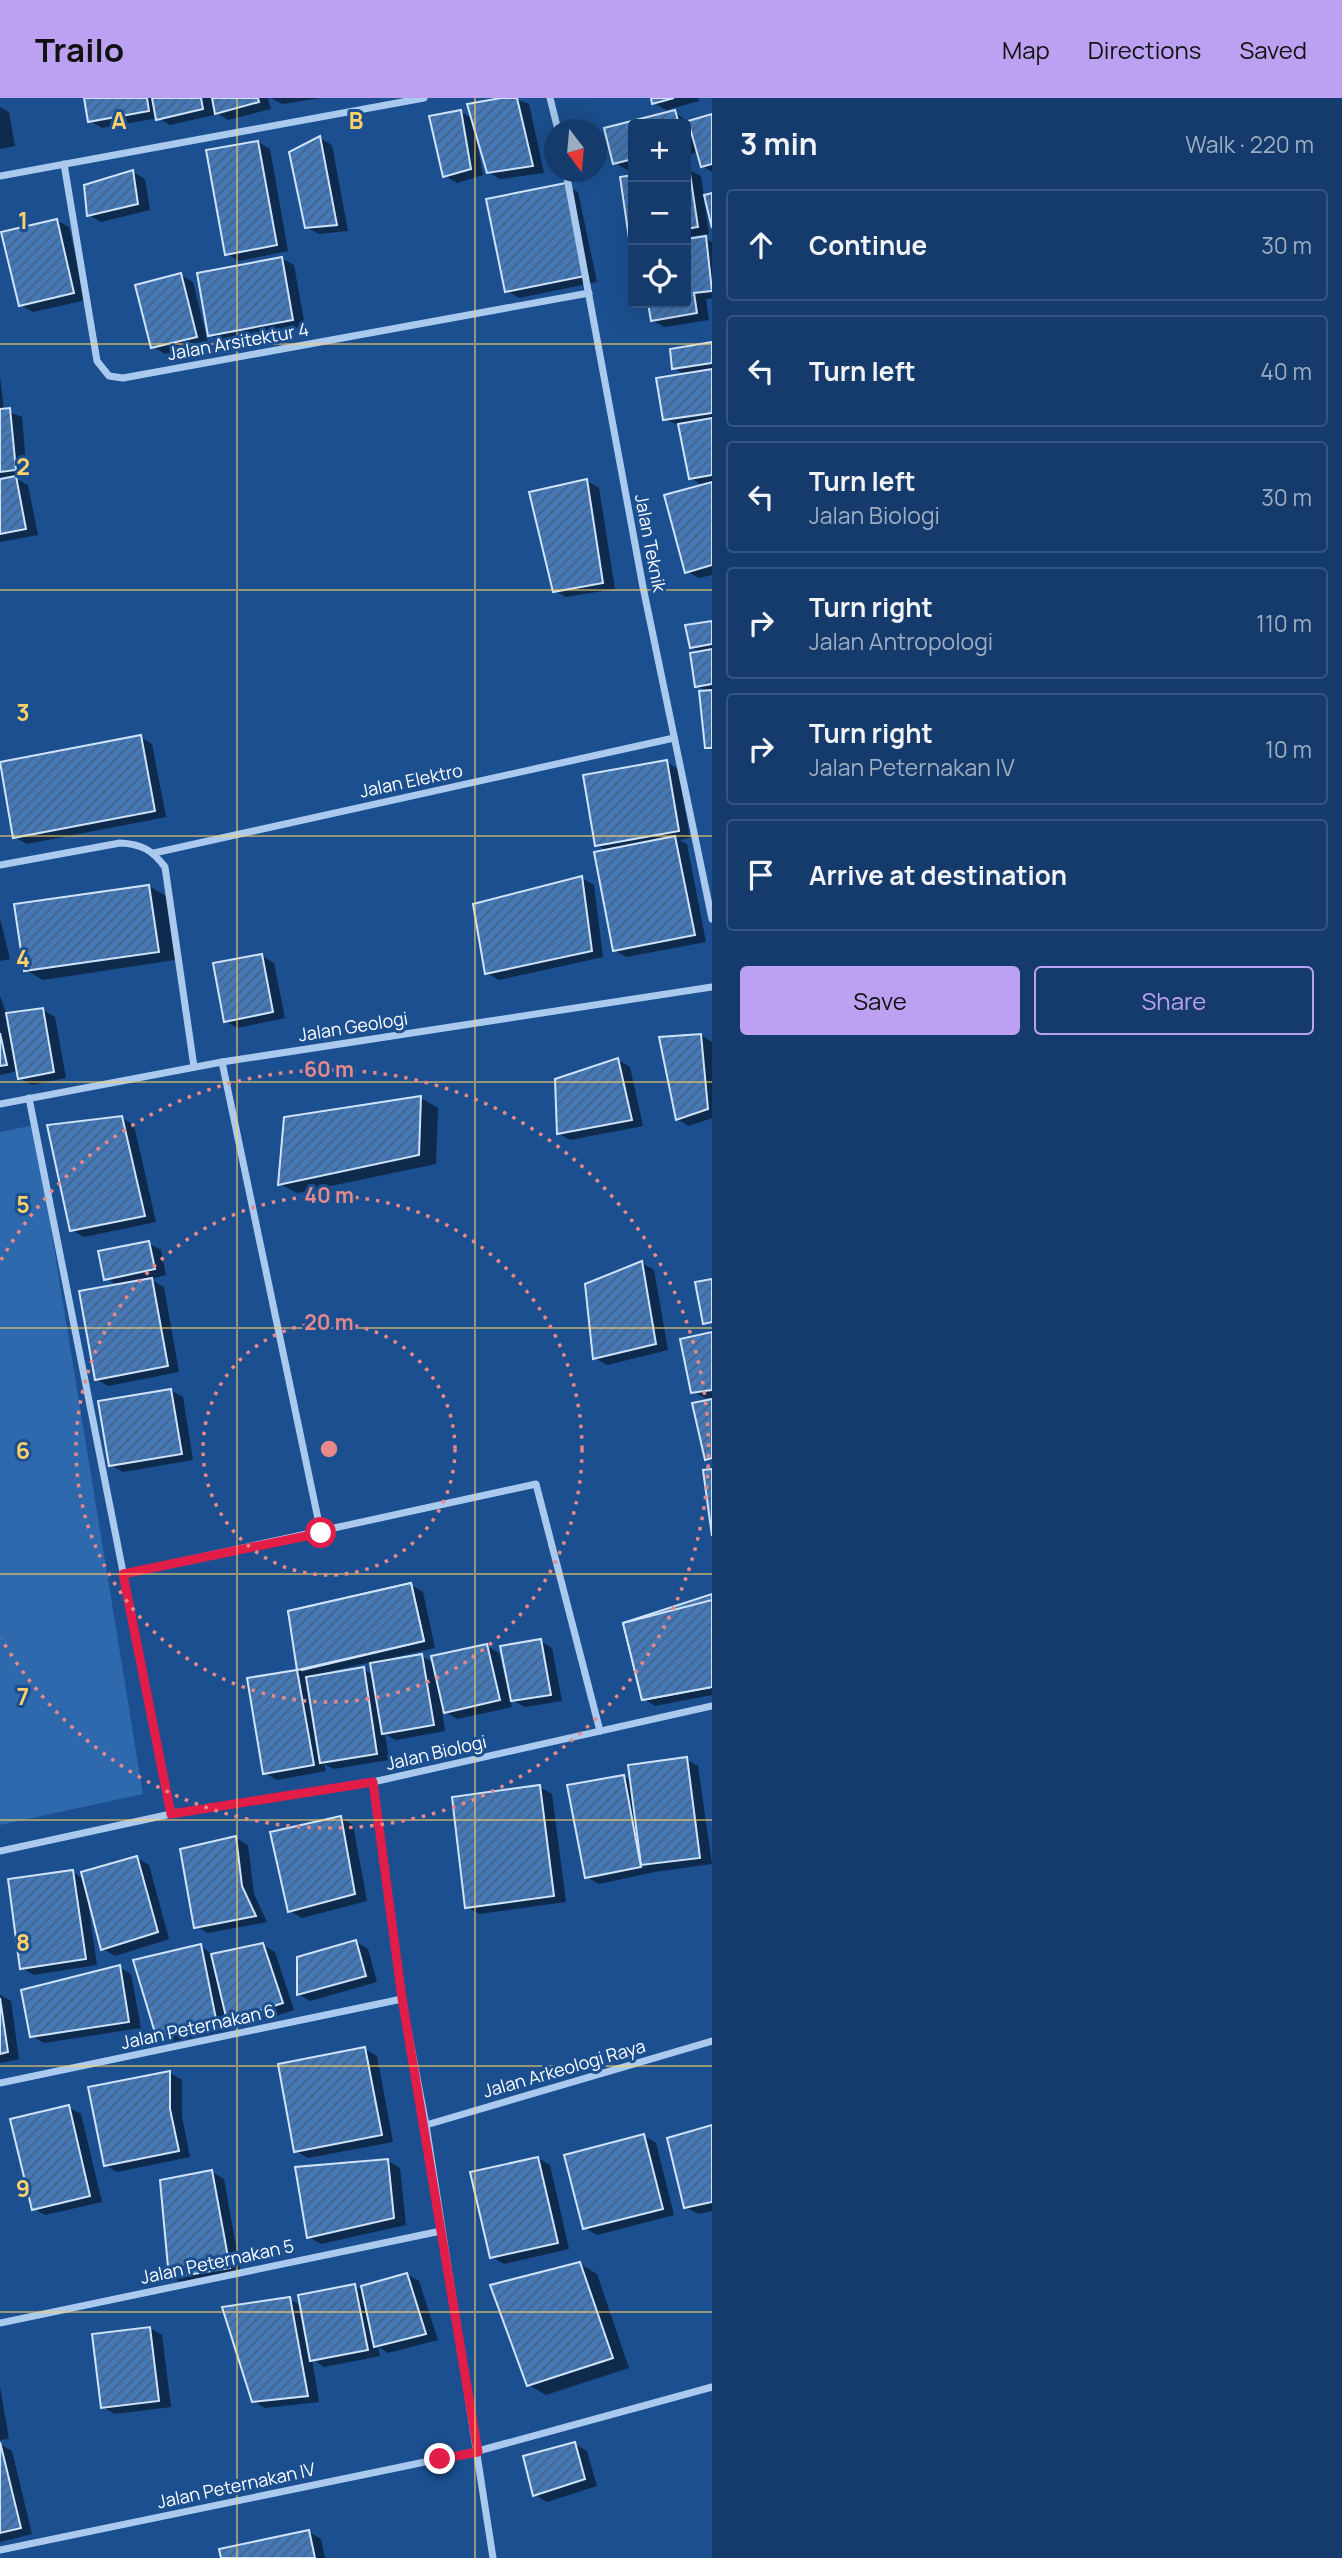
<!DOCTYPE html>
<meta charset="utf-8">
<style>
body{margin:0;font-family:Manrope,sans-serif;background:#1d4271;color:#f1f3f6}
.controls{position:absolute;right:21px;top:21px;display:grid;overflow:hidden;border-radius:7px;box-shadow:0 7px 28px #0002}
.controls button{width:63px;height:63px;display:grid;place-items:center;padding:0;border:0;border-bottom:2px solid #33557e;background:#143b6b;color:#f1f3f6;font:35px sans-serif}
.compass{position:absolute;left:544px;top:21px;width:63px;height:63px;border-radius:50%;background:#143b6b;box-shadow:0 7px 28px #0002;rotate:164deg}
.stop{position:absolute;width:21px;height:21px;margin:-16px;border:5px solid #e11d48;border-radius:50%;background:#fff}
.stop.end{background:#e11d48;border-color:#fff;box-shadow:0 2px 7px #0008}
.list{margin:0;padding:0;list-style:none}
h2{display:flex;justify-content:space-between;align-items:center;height:91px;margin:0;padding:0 28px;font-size:30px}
h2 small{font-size:23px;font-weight:400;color:#9dadc1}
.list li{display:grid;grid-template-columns:46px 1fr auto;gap:21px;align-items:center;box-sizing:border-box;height:112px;margin:0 14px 14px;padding:0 14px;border:2px solid #33557e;border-radius:7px}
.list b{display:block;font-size:26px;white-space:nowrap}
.list p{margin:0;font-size:23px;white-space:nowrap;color:#9dadc1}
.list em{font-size:23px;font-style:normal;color:#9dadc1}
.actions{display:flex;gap:14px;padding:21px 28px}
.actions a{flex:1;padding:16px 0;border:2px solid #bca0f2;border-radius:7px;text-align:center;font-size:24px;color:#bca0f2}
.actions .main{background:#bca0f2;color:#111}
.icon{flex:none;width:38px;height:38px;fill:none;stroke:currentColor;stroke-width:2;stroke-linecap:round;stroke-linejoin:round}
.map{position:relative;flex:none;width:712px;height:2460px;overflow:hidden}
header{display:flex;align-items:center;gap:42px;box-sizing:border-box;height:98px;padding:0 35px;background:#bca0f2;color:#111}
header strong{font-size:33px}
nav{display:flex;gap:38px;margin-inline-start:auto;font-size:24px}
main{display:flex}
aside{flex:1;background:#143b6b}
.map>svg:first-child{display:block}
</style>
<header>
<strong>Trailo</strong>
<nav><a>Map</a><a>Directions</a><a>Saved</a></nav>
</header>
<main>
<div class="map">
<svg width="712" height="2460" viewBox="0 0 712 2460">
<defs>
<pattern id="building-hatch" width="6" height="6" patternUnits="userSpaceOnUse" patternTransform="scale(1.75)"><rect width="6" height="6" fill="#4478b7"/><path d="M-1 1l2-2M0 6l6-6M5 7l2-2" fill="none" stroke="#486282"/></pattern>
</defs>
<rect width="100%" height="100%" fill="#1b4f8f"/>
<polygon fill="#2e69ad" points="34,1027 143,1696 0,1727 0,1034"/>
<g fill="#0007" fill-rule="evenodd">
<polygon points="85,0 211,0 213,10 216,10 214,0 268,0 271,11 228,22 213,13 214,17 170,27 158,20 102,30 90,23"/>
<polygon points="271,0 321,0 282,6"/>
<polygon points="512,0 529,6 544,75 500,81 488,74 480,44 477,44 483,77 457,85 445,78 461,14 473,21"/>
<polygon points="653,0 698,0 699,3 666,12 654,5"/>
<polygon points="0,9 9,14 15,48 0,51"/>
<polygon points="675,14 688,25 712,18 712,74 703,68 699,54 686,57 686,26 633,26 633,71 627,72 615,65 606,32"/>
<polygon points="320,40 332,47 348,133 319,136 306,129"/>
<polygon points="258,44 270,51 288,153 239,163 227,156"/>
<polygon points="686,71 701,78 704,99 712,97 712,123 707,103 704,103 709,136 686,139"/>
<polygon points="133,74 145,81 150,112 101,124 89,117"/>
<polygon points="566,87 578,94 597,184 519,200 507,193"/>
<polygon points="56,122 69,129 86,202 33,214 21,207"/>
<polygon points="705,140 712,144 712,200 706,201 709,222 664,229 652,222 650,205 686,205 686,143"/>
<polygon points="281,160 294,167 305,228 222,244 210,237"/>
<polygon points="181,177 193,184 208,245 165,256 153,249"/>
<polygon points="712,246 712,477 699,480 686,473 704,388 690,380 680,328 665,321 686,277 674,270 672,252"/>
<polygon points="0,278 4,312 22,319 27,378 15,380 28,387 38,437 0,444"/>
<polygon points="587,383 599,390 615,491 566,499 554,492"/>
<polygon points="712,525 712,652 707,649 708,594 697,588 701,555 691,549 688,529"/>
<polygon points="140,639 152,646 166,719 27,746 14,739"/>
<polygon points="666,664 678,671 690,740 679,742 687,746 706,844 626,859 614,852 607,753 597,747"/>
<polygon points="582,780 594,787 603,859 499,882 487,875"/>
<polygon points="149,788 166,798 175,862 43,882 26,872"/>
<polygon points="0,820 10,861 0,863"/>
<polygon points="262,858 274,865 285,920 237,930 225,923"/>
<polygon points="0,898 7,917 43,912 55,919 66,980 32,987 19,980 18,973 0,977"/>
<polygon points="701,937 712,944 712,1020 689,1028 677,1021"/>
<polygon points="618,962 630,969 643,1028 570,1042 558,1035"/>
<polygon points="421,1000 438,1010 436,1066 297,1095 280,1086 286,1020"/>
<polygon points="122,1020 134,1027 156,1124 84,1139 72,1132"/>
<polygon points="148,1145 161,1152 166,1177 150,1181 164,1189 179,1274 108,1288 96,1281 119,1188 106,1180"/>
<polygon points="642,1165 654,1172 668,1252 607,1267 595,1260"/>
<polygon points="712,1236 712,1300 705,1300 693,1293 682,1243"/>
<polygon points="170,1292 183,1299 193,1362 123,1374 111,1367"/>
<path d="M 411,1487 L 423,1494 L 435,1550 L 391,1560 L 392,1563 L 421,1558 L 434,1565 L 487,1548 L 499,1555 L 505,1580 L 540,1543 L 552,1550 L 562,1603 L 525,1609 L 510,1601 L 512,1609 L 457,1621 L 442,1612 L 445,1633 L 396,1642 L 385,1636 L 389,1662 L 334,1671 L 324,1666 L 326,1673 L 277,1682 L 265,1675 L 249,1582 L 301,1573 L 299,1571 ZM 371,1564 L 373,1577 L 363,1571 L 319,1579 L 319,1576 Z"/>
<polygon points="712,1498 712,1597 655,1608 643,1600 625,1526"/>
<path d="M 686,1661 L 698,1668 L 712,1766 L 654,1774 L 599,1786 L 587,1779 L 623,1678 L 632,1683 ZM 649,1764 L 649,1767 L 595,1780 L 595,1776 Z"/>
<polygon points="540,1689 552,1696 566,1804 479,1816 467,1809"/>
<polygon points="341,1720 353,1727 367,1803 302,1820 290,1813"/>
<polygon points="236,1740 248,1747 254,1796 267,1824 208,1835 196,1828"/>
<polygon points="137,1760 149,1767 169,1841 115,1858 103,1851 90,1804 88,1805 97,1867 34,1877 22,1870 72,1774 84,1781"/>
<polygon points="356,1844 368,1851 377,1884 310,1903 298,1896"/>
<polygon points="262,1847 275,1854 294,1912 241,1929 226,1920 229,1932 170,1944 157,1937 201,1848 213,1857"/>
<polygon points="119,1869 131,1876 141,1930 44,1945 32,1938"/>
<polygon points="0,1897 11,1903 19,1961 0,1965"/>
<polygon points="365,1951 377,1958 393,2044 308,2060 296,2053"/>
<polygon points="170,1975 182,1982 182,2019 190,2059 117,2074 105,2067 90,1991"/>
<polygon points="68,2009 81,2016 102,2104 45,2117 33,2110"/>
<polygon points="712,2029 712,2113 698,2116 686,2109 670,2041"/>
<polygon points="644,2038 656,2045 674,2117 597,2137 585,2130"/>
<polygon points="538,2060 550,2067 569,2151 504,2166 492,2159"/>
<polygon points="388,2063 400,2070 406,2127 321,2146 309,2139"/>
<polygon points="212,2074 224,2081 241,2176 183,2186 171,2179"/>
<polygon points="580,2166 597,2176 629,2270 546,2297 529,2287"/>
<polygon points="407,2176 419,2183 438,2242 388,2255 378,2249 380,2258 324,2269 312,2261 319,2304 265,2310 253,2303 289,2201 302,2208 354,2188 364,2193"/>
<polygon points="150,2230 162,2237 171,2309 115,2316 103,2309"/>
<polygon points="0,2289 9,2341 0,2342"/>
<polygon points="0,2346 12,2353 32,2436 0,2444"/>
<polygon points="575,2346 587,2353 597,2388 547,2404 535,2397"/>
<polygon points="309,2434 321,2441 325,2460 223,2460"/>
</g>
<g fill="url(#building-hatch)" stroke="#cfe3fa" stroke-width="2">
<polygon points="84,0 147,0 149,13 88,24"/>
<polygon points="152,0 201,0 203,11 156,22"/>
<polygon points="212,0 258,0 259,4 215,16"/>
<polygon points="501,0 517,0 533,68 487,75 467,6"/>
<polygon points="651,0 674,0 652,6"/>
<polygon points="461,12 471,71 443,79 429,18"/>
<polygon points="675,12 679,26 633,26 633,61 613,66 604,30"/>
<polygon points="712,16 712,66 701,69 688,23"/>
<polygon points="320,38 337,127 305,130 289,54"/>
<polygon points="258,43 277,147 225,157 206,52"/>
<polygon points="686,69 689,69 698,129 686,131"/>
<polygon points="133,72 138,106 87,118 84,87"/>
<polygon points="633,77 633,139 629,140 620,79"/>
<polygon points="566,85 585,178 505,194 486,101"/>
<polygon points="712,95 712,130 704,97"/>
<polygon points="57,121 74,195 19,208 1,134"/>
<polygon points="706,138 712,193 694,195 697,215 651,223 648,205 686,205 686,141"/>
<polygon points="282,159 293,222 208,238 197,175"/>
<polygon points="181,175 197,239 151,250 135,187"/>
<polygon points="712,244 712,265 672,271 670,251"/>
<polygon points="712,271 712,315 663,322 656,280"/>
<polygon points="10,310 16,372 0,374 0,311"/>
<polygon points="712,320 712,377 689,381 678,326"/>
<polygon points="16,378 26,431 0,436 0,381"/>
<polygon points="587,381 603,485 553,494 529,394"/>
<polygon points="712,384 712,467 685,475 664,397"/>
<polygon points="712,523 712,546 690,550 685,527"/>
<polygon points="712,551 712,586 695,589 690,555"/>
<polygon points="712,592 712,650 705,650 699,593"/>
<polygon points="141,637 155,713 13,740 0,664"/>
<polygon points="667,662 679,733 595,748 583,677"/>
<polygon points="675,738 695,837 613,853 594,754"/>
<polygon points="582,778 592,853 485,876 473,806"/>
<polygon points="149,787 159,854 24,873 14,806"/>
<polygon points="262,856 273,914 224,924 213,865"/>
<polygon points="43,910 54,974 18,981 6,915"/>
<polygon points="0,935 7,967 0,968"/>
<polygon points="701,936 708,1011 676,1022 659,939"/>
<polygon points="618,960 632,1022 557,1036 555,981"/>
<polygon points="421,998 419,1057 278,1087 284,1019"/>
<polygon points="122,1018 145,1118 70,1133 47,1027"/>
<polygon points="149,1143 155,1171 104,1182 98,1153"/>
<polygon points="642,1163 656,1246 593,1261 585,1186"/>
<polygon points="152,1180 168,1268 95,1282 79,1193"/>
<polygon points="712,1181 712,1224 703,1226 695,1184"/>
<polygon points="712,1234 712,1292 691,1295 680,1241"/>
<polygon points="171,1291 182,1356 109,1368 98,1303"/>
<polygon points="712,1301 712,1360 705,1362 692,1305"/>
<polygon points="712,1371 712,1438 703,1372"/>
<polygon points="411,1485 424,1543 302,1572 288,1513"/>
<polygon points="411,1485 424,1543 297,1572 288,1513"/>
<polygon points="712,1496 712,1589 642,1602 623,1525"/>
<polygon points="712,1502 712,1589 642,1602 623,1525"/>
<polygon points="541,1541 551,1597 511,1603 500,1548"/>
<polygon points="487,1546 500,1602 444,1615 431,1558"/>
<polygon points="422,1556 434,1627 382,1636 370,1565"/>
<polygon points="364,1569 377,1656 320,1665 306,1579"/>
<polygon points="297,1572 314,1667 263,1676 247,1580"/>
<polygon points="687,1659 700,1760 641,1767 628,1667"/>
<polygon points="624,1677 641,1769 585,1780 567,1687"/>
<polygon points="540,1687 554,1798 465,1810 452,1699"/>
<polygon points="341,1718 355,1796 288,1814 270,1734"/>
<polygon points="236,1738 242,1788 256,1818 194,1830 180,1751"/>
<polygon points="137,1758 158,1834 101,1852 81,1774"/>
<polygon points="73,1772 86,1861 20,1871 8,1781"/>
<polygon points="356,1842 366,1878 297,1897 297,1859"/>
<polygon points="263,1845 283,1905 227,1923 211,1856"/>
<polygon points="201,1846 217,1926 156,1938 133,1862"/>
<polygon points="120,1867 129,1924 30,1939 21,1892"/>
<polygon points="0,1900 8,1954 0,1956"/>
<polygon points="365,1949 382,2037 294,2054 278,1966"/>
<polygon points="170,1973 170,2011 179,2053 104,2068 88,1989"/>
<polygon points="69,2007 90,2098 32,2112 10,2021"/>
<polygon points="712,2027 712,2104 684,2110 667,2040"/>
<polygon points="644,2036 663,2111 583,2131 564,2057"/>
<polygon points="538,2059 558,2145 490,2160 470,2074"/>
<polygon points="388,2061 394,2120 307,2140 295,2069"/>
<polygon points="212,2072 230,2170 169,2180 160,2082"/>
<polygon points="580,2164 613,2260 527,2288 490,2187"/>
<polygon points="407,2175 426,2236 374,2249 361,2188"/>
<polygon points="355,2186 368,2252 310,2263 298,2197"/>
<polygon points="290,2199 308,2298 252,2304 222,2209"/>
<polygon points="150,2229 159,2303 101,2310 92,2236"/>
<polygon points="0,2344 21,2430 0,2435"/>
<polygon points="575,2344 585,2381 533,2398 523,2358"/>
<polygon points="309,2432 315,2460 221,2460 219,2451"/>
</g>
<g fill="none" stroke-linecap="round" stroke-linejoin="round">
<g stroke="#a9c9ee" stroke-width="7">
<polyline points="550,0 558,32"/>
<polyline points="64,66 97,263 109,278 123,280 589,195"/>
<polyline points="566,74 643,489 712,821"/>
<polyline points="0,78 424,0"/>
<polyline points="154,755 674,640"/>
<path d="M 0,767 L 120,745 C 142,746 152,752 165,769 L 194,969"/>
<polyline points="222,964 321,1435"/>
<polyline points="29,1000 171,1716"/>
<polyline points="0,1006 222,964 712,889"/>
<polyline points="123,1476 536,1386 600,1633"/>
<polyline points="373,1684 402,1901 426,2027 493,2460"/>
<polyline points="0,1753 171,1716 373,1684 712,1608"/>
<polyline points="0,1985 402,1901"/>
<polyline points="426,2027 712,1943"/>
<polyline points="0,2225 441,2133"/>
<polyline points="0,2452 478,2353 712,2289"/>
</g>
</g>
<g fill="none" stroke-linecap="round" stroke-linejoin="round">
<polyline stroke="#e11d48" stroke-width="9" points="321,1435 123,1476 171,1716 373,1684 402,1900 478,2354 440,2361"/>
</g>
<path fill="none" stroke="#ffd166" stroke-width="2" stroke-opacity="0.55" d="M 237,0 L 237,2460M 475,0 L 475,2460M 0,246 L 712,246M 0,492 L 712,492M 0,738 L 712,738M 0,984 L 712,984M 0,1230 L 712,1230M 0,1476 L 712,1476M 0,1722 L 712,1722M 0,1968 L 712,1968M 0,2214 L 712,2214"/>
<g fill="none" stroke="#e88989" stroke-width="3.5" stroke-dasharray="3.5 7">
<circle cx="329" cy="1351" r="126"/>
<circle cx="329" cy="1351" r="253"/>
<path d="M1 1162A379 379 0 1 1 1 1540"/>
</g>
<g text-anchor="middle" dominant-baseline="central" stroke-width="6" stroke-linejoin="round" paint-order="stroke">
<g font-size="18" fill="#fff" stroke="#1b4f8f">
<text transform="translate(238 243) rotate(-10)">Jalan Arsitektur 4</text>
<text transform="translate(651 445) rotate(79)">Jalan Teknik</text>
<text transform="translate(411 682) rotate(-12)">Jalan Elektro</text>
<text transform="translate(353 928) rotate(-9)">Jalan Geologi</text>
<text transform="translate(436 1654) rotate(-13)">Jalan Biologi</text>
<text transform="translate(198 1928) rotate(-12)">Jalan Peternakan 6</text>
<text transform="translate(564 1970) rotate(-16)">Jalan Arkeologi Raya</text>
<text transform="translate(217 2163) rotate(-12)">Jalan Peternakan 5</text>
<text transform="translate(236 2387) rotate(-12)">Jalan Peternakan IV</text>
</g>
</g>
<g font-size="23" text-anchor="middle" font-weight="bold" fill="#ffd166" stroke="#1b4f8f" stroke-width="6" stroke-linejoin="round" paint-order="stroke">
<text x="119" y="31">A</text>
<text x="356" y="31">B</text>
<text x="23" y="131">1</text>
<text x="23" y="377">2</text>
<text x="23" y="623">3</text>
<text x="23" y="869">4</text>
<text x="23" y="1115">5</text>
<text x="23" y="1361">6</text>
<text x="23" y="1607">7</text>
<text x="23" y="1853">8</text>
<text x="23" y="2099">9</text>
</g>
<circle cx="329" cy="1351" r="10" fill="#e88989" stroke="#1b4f8f" stroke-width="3.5"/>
<g font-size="21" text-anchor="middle" font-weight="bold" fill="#e88989" stroke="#1b4f8f" stroke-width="6" stroke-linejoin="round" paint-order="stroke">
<text x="329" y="979">60 m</text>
<text x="329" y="1105">40 m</text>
<text x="329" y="1232">20 m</text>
</g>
</svg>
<div class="controls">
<button>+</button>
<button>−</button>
<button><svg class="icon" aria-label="locate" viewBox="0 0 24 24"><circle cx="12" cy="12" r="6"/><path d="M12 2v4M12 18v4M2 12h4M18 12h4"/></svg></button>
</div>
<svg class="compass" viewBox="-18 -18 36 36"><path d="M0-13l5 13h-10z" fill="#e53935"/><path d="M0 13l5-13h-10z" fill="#9dadc1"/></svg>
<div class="stop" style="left:321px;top:1435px"></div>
<div class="stop end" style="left:440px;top:2361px"></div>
</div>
<aside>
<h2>3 min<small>Walk · 220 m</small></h2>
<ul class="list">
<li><svg class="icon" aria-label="ahead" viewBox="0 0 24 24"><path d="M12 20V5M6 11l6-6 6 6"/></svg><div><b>Continue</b></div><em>30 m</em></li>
<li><svg class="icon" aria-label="left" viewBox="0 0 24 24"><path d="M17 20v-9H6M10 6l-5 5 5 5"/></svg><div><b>Turn left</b></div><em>40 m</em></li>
<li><svg class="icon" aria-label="left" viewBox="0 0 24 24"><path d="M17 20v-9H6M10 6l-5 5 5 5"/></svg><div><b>Turn left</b><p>Jalan Biologi</p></div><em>30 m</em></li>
<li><svg class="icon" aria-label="right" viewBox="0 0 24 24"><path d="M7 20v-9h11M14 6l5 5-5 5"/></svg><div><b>Turn right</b><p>Jalan Antropologi</p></div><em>110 m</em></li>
<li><svg class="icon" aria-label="right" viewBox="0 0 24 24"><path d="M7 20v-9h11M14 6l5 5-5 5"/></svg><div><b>Turn right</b><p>Jalan Peternakan IV</p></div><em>10 m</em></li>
<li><svg class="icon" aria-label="arrive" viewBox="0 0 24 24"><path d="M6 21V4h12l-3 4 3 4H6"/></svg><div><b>Arrive at destination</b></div></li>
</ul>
<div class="actions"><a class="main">Save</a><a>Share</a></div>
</aside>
</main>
